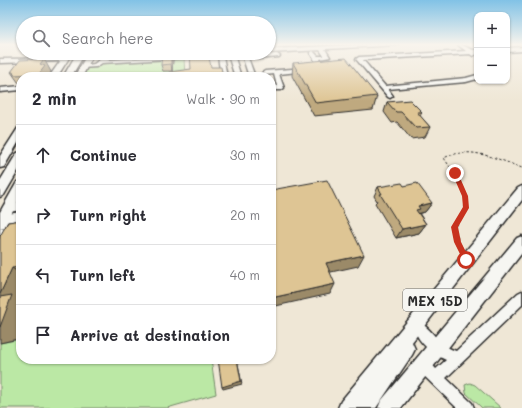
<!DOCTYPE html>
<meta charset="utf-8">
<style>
body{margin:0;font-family:Mali,sans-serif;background:#f2f2f3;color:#2b2b33}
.controls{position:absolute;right:12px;top:12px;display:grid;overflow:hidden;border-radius:8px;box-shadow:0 1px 3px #0004}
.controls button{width:36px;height:36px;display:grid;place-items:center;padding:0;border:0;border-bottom:1px solid #e1e1e2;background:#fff;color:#2b2b33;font:20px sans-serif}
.stop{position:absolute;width:12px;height:12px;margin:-9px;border:3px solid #c8321e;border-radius:50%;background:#fff}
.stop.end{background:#c8321e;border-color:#fff;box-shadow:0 1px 4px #0008}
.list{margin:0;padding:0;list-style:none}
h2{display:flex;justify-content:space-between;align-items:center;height:52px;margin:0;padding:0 16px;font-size:17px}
h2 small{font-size:13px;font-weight:400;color:#7c7c81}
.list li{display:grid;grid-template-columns:26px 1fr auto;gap:12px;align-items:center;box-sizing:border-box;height:60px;padding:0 16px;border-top:1px solid #e1e1e2}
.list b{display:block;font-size:15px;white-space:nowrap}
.list em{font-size:13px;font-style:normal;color:#7c7c81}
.icon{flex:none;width:22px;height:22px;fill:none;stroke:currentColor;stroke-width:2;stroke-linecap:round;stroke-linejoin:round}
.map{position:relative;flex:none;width:522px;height:408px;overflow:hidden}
.search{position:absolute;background:#fff;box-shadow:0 1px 3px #0004;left:16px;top:16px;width:260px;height:44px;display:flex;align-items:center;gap:10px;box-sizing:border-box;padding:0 14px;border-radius:22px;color:#7c7c81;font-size:15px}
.panel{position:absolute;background:#fff;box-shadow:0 1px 3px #0004;left:16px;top:72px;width:260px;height:292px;border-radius:16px}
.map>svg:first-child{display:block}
</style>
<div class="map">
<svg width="522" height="408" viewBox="0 0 522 408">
<rect width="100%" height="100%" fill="#efe7d6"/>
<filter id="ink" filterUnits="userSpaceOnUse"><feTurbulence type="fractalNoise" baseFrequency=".025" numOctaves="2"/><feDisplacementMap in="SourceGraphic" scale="8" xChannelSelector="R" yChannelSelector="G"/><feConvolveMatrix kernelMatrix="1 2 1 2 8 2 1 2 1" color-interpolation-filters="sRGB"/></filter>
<g filter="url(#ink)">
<g fill="#bbe8a5" stroke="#738a68">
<polygon points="184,58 185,77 81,77 85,68 97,66 105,62 164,60 163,71 172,70 173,59"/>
<polygon points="21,339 21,359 211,359 216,394 167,408 0,408 0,343"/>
<polygon points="470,383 475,385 501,408 482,408 466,393 465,385"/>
</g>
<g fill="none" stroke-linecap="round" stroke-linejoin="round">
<g stroke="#2b2b2b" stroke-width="3">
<g id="minor">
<polygon points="369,44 399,44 397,45 325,49 330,57 320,59 327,69 324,71 320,70 320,68 310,53 313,51 318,56 324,56 320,50 269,53 269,49"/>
<path d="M 457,44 C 465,44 469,51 477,50 L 477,54 L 473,56 L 470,54 L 363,60 L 385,86 L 466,78 L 477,75 L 477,79 L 466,82 L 388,89 L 393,96 L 390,98 L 388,97 L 356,59 L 359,57 L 466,51 Z"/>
<polygon points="522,47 522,51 507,52 507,48"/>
<polygon points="88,53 101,53 108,57 107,60 218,53 245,53 242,55 223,56 227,77 221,77 218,56 102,63 96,67 81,68 81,66 94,64 102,58 100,56 88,55"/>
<polygon points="277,54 280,56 279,57 258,59 255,57 258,55"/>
<polygon points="236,55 247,55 255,77 249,77 243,58 235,58 241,77 235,77 229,58"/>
<polygon points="67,58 67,60 65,61 0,63 0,59"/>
<polygon points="305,68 308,70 307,71 279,74 284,88 281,90 271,90 271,86 277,86 274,74 265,75 262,73 265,71"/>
<polygon points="21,86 21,90 0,92 0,88"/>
<polygon points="21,202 21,210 9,212 6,211 4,208 6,205"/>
<polygon points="21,212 21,220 4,222 0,219 1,215"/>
<polygon points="21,226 21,234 0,237 0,229"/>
<path d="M 522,291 L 522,305 L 446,378 L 472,403 L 474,408 L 457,408 L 418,370 L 416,365 L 418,360 L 423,358 L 428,360 L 436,369 L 446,360 C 432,354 419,343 414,329 L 416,325 L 420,323 C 432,328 437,345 456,351 L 518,293 Z"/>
</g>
</g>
<g stroke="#2b2b2b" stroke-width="3">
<g id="major">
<polygon points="66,53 72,53 57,77 49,77"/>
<polygon points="88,53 94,53 82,77 74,77"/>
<polygon points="21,127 21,138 4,167 0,168 0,156 18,128"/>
<polygon points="21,181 21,196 4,228 0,229 0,212 17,182"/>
</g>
</g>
<g stroke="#2b2b2b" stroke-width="3">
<g id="highway">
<polygon points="77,53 85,53 71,77 63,77"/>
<polygon points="21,152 21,166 4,195 0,197 0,181 17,153"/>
<polygon points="522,186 522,200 412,342 415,349 412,355 376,408 338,408 341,401 518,188"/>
<polygon points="522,236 522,253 401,408 378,408 381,401 517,238"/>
</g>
</g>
<path stroke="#2b2b2b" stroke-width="1" stroke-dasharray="2.5 2" stroke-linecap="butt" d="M 458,179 L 444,158 C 469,145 498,159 522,168"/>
<path stroke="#2b2b2b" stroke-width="1.5" stroke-dasharray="4 3" stroke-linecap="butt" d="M 457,178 C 471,201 468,207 454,227 L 461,249"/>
<use href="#minor" fill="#f6f6f2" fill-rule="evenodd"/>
<use href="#major" fill="#f6f6f2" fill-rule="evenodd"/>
<use href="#highway" fill="#f6f6f2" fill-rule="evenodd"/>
</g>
<g fill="#bfa97f" stroke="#2b2b2b">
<polygon points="171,54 173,60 172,71 163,71 161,65"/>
<polygon points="44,59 51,72 50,74 52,77 21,77 21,86 11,72"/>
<polygon points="293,63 377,96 373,110 314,116 292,76"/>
<polygon points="387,102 422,112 420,116 430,127 425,137 411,139 397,122 392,123 384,112"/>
<polygon points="404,186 432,203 425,212 419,213 426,224 419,233 396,238 375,203 377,201 374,196 378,187"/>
<polygon points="21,220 21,296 20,300 18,339 0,236"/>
</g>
<g fill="#9b8a68" stroke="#2b2b2b">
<polygon points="171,54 173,60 172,71 171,64"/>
<polygon points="44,59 51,72 50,74 52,77 41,77 39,74 40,64"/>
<polygon points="432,203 425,212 417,214 410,219 418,206"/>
<polygon points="426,224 419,233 396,238 402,229"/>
<polygon points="364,255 358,266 322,274 326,263"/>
<polygon points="12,268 21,274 21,296 20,300 21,301 21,329 18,339 0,343 0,294"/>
<polygon points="335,284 330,294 271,307 271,298"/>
<polygon points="237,359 242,384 223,389 222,387"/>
</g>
<g fill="#dec594" stroke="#2b2b2b">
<polygon points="190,53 208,53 211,67 221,67 223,76 252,73 253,77 169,77 169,72 191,69"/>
<polygon points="162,54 171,54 171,64 161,65"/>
<polygon points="346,58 377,96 316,103 293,63"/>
<polygon points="44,59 40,64 45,66 39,74 14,75 13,72 11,72 20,60"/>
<polygon points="410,100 422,112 417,112 430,127 416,128 401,112 396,112 387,102"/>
<polygon points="327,180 364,255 326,263 335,284 271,298 271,190"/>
<polygon points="402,183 404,186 417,183 432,203 418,206 420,209 416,210 426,224 402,229 380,194 382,194 378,187"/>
<polygon points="21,220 21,267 12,268 0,294 0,236 8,222"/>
<polygon points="12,295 0,327 0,297"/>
<polygon points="218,359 237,359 241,381 222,387"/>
</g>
</g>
<linearGradient id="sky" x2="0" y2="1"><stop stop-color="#81c2e6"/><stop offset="0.44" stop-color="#f8f4ed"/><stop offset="1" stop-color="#f8f4ed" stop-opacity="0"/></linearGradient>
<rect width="522" height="101" fill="url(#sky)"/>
<polygon fill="#c8321e" points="453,171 457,171 468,196 469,208 458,227 461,242 470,260 466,263 464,262 454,242 451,227 463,207 462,196 452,173"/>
<g text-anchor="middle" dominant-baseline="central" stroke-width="3" stroke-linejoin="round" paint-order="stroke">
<rect fill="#f6f6f2" stroke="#686867" stroke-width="1" x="403" y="289" width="64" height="22" rx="3"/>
<g font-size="13" font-weight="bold" fill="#2b2b2b">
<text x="435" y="300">MEX 15D</text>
</g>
</g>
</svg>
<div class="controls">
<button>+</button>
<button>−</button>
</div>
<div class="stop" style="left:466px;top:260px"></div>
<div class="stop end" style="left:455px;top:173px"></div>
<div class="search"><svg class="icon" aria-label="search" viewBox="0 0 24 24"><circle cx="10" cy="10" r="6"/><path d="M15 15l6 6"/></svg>Search here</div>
<section class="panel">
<h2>2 min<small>Walk · 90 m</small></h2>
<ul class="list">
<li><svg class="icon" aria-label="ahead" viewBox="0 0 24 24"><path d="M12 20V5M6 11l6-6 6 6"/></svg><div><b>Continue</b></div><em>30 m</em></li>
<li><svg class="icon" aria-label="right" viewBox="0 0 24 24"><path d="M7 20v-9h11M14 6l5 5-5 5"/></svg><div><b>Turn right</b></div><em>20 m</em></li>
<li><svg class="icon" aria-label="left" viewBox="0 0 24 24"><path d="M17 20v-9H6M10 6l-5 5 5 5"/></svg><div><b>Turn left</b></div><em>40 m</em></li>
<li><svg class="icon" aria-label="arrive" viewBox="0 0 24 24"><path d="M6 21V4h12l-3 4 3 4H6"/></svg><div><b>Arrive at destination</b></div></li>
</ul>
</section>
</div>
